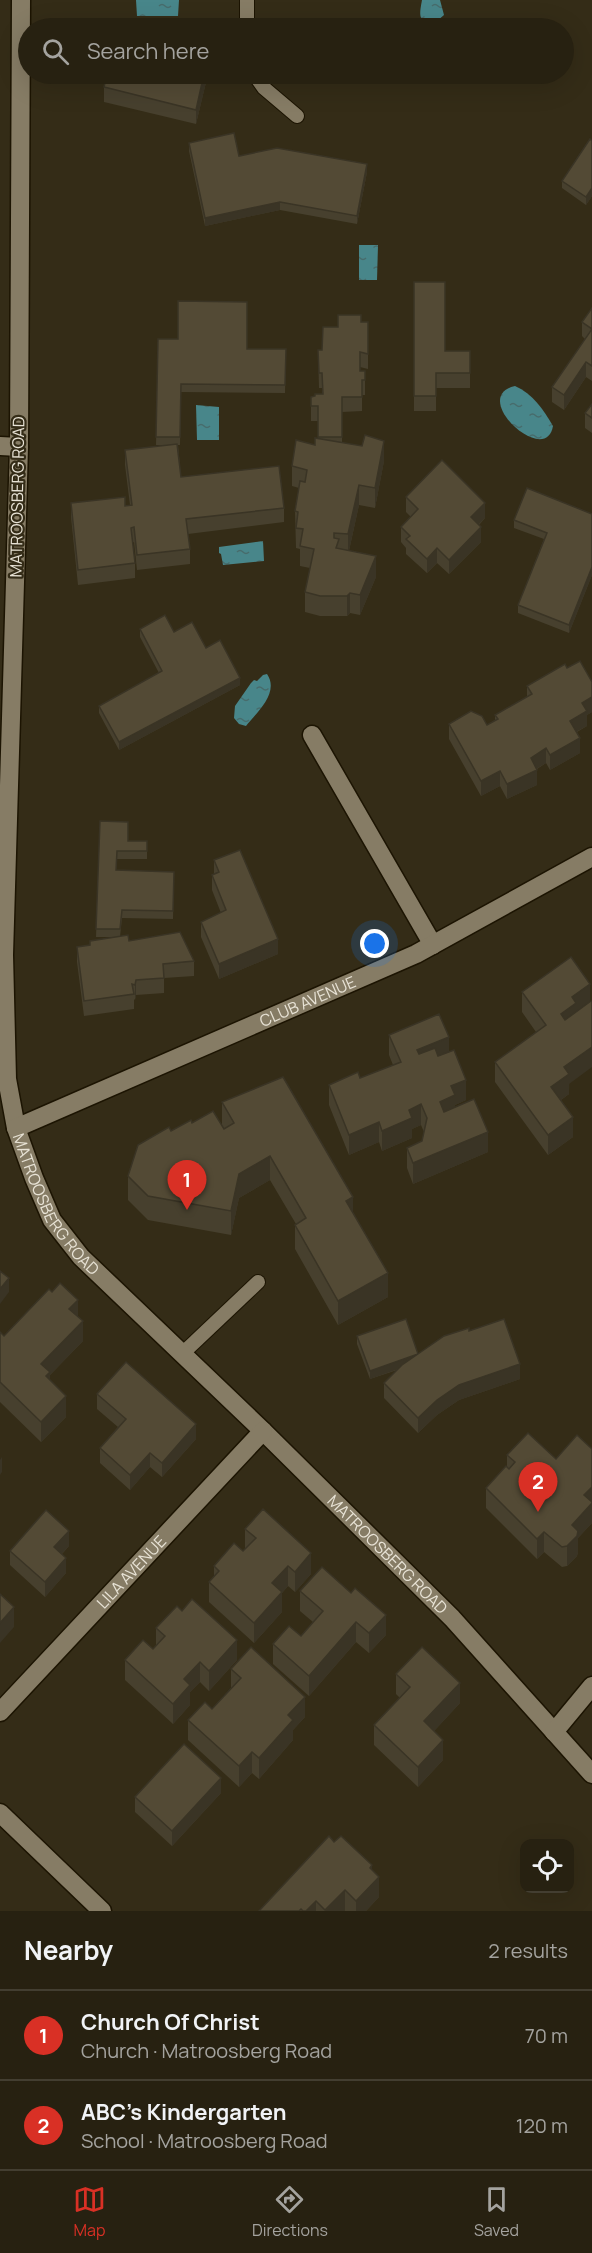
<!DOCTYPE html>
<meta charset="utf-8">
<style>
body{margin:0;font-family:Manrope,sans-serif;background:#332e1f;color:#f1f3f6}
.controls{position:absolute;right:18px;bottom:18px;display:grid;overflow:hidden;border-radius:12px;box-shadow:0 6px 24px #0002}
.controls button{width:54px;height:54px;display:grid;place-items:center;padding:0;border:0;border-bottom:2px solid #433e31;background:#272111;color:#f1f3f6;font:30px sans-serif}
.you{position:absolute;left:375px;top:944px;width:21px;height:21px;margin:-15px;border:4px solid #fff;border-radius:50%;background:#1a73e8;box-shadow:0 0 0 9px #1a73e833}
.badge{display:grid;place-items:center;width:39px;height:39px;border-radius:50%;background:#d93025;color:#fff;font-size:20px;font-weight:700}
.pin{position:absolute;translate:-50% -50px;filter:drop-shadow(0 2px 3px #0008)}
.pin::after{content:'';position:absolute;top:32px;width:21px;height:18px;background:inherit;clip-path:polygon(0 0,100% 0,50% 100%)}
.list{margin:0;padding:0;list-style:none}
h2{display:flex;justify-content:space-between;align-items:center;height:78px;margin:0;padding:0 24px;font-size:26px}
h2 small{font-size:20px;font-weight:400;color:#a4a39f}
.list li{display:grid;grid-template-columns:39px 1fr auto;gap:18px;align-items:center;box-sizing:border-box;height:90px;padding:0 24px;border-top:2px solid #433e31}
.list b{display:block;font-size:22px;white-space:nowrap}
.list p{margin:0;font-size:20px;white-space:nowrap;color:#a4a39f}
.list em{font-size:20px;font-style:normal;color:#a4a39f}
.icon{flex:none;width:33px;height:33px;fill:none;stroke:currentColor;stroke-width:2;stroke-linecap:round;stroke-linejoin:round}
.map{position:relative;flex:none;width:592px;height:1911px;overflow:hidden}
.search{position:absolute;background:#272111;box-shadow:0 6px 24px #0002;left:18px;right:18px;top:18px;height:66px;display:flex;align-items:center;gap:15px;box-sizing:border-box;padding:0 21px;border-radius:33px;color:#a4a39f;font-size:22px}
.sheet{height:258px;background:#272111}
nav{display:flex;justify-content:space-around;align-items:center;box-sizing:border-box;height:84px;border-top:2px solid #433e31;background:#272111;font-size:16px;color:#a4a39f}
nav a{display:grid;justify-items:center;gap:3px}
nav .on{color:#d93025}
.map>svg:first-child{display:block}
</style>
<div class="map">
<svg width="592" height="1911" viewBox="0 0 592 1911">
<defs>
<pattern id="water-ripples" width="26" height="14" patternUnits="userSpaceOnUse" patternTransform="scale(1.5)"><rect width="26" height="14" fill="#48868a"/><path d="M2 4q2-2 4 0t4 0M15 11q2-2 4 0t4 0" fill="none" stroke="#476c6c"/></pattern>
</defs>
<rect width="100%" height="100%" fill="#342c17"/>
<g fill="url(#water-ripples)">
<polygon points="136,0 179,0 178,16 137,16"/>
<path d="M 422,0 L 440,0 L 444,15 L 431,26 C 417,21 420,12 422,0 Z"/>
<polygon points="359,245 378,245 377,280 359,280"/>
<path d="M 515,386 C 533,394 543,409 553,426 C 546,468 468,397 515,386 Z"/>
<polygon points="196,405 219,407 219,440 197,440"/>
<polygon points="263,541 264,561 223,565 221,554 219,553 219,547"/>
<path d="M 267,674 C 280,693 256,713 246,726 L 239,724 L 234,718 L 235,706 L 251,683 L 254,680 L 257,681 L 263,675 Z"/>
</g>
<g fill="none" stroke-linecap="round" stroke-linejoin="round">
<g stroke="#1c1402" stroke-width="16">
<g id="service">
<polyline points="247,0 247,28"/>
<polyline points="254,74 264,88 297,116"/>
<polyline points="182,1354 258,1282"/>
</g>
</g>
<g stroke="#1c1402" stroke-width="21">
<g id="minor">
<path id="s1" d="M 21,0 L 19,447 L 4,955 L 7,1079 L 16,1128 L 34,1178 L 52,1220 L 81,1257 L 263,1431 L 452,1618 L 592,1774"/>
<polyline points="0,446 19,447"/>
<polyline points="312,735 433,945"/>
<path id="s2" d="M 16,1128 L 416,954 L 592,857"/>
<path id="s3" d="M 0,1712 L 263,1431"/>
<polyline points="554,1732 592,1686"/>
<polyline points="0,1813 102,1911"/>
</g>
</g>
<use href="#service" stroke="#867c65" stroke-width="14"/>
<use href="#minor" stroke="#867c65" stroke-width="18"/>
</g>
<g fill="#47402e">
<polygon points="208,74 196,124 104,102 104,87"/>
<polygon points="592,141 592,196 586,205 562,188 562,181"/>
<polygon points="189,143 239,156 367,172 357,224 280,210 205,226 189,151"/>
<polygon points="414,282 445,351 470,351 470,388 436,388 436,411 414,411"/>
<polygon points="592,308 592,381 586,377 564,410 552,402 552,387 585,339 582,336 582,322"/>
<polygon points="361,322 368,322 368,369 360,367 360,371 365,371 365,395 362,395 362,411 342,412 342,442 384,461 375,508 359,505 349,551 376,577 360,615 350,613 347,616 320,616 305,612 305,592 310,568 300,566 300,549 296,548 295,511 299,488 292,486 292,466 315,445 318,438 318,421 311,421 311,397 322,394 322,388 319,388 318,350 322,350 338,327"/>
<polygon points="158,339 247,349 286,349 285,393 181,392 180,445 178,445 181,477 284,508 284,522 188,534 190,549 190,564 137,570 134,542 132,543 135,563 135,578 78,585 71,517 71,503 125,506 130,505 125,465 125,450 167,445 156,445"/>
<polygon points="592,404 592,433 585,428 585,413"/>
<polygon points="406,497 485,518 479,525 481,542 449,574 437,563 427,573 406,554 406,548 401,542 401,527 411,517 406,512"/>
<polygon points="592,514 592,575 569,633 518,613 518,605 544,539 514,528 514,520"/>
<polygon points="140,629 174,632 206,648 240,685 119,750 99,713 99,706 159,673 140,637"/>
<polygon points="567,668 592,682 592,712 587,715 587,726 577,732 580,753 550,770 546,763 537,769 537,785 507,799 500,786 481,796 449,739 449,724 487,725 495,720 495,715 527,697 527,686"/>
<polygon points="100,821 128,841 147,841 147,859 117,859 116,870 174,872 173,919 122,918 120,937 129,941 194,961 194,976 164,978 164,993 136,995 135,1000 134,999 134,1009 84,1016 77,962 77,947 90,945 115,937 96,937"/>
<polygon points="214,860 278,954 219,979 201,937 201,922 221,913 212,890 212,875 214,874"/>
<polygon points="571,957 569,1094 561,1100 573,1137 548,1155 495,1082 495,1062 536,1032 522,1012 522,992"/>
<polygon points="389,1035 449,1052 466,1100 455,1105 455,1107 488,1152 413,1184 407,1168 407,1148 422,1141 424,1132 421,1125 412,1129 412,1138 382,1151 379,1142 349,1155 329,1105 329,1085 360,1078 393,1065 389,1055"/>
<polygon points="222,1102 353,1213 388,1297 338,1325 295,1249 295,1225 296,1224 270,1180 239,1198 231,1235 148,1220 128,1200 128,1176 171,1131 192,1123 222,1126"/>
<polygon points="78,1317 83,1341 50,1375 50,1380 66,1417 41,1442 0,1402 0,1332 4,1336"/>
<polygon points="469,1331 520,1379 459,1400 437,1415 418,1433 384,1398 384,1383 397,1370 370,1379 357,1344 357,1336 418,1354"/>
<polygon points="97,1394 196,1439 162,1477 150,1467 130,1490 100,1463 100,1448 118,1427 97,1409"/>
<polygon points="592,1449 592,1523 578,1538 578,1552 577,1556 567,1566 562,1567 544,1552 537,1559 486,1508 486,1488 507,1468 507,1455 556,1459"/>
<polygon points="245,1529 311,1574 295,1592 288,1586 282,1593 282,1612 254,1643 209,1602 209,1582 214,1577 214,1566 243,1551 245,1549"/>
<polygon points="69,1546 62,1554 66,1573 45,1597 10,1565 10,1551"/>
<polygon points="300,1591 386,1635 369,1653 356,1642 309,1696 273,1664 273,1644 301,1636 313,1622 300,1611"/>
<polygon points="156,1628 237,1660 209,1691 200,1682 190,1692 190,1705 173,1724 125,1680 125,1660 153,1649 156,1646"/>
<polygon points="231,1669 305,1717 293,1730 293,1740 259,1779 252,1773 239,1787 188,1740 188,1720 212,1709 231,1688"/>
<polygon points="396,1674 460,1703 434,1731 443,1760 418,1787 374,1745 374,1725 400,1698 396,1694"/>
<polygon points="221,1793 172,1846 135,1812 135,1797"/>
<polygon points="334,1842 372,1870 379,1897 366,1911 345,1911 345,1910 344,1911 259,1911"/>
</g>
<g fill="#3a3425">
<polygon points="204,74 208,74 196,124 196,110"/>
<polygon points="367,164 367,172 357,224 357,216"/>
<polygon points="592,188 592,196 586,205 586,197"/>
<polygon points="280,202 280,210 205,226 205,218"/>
<polygon points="586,362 586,377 564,410 564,395"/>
<polygon points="384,441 384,461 375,508 375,488"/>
<polygon points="359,485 359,505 348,555 348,534"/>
<polygon points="485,503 485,518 471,532 471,517"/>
<polygon points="481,527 481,542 449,574 449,560"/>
<polygon points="437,548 437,563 427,573 427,559"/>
<polygon points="376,556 376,577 360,615 360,595"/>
<polygon points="592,567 592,575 569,633 569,625"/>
<polygon points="350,593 350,613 347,616 347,596"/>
<polygon points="240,678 240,685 119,750 119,742"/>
<polygon points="592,697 592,712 587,715 587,726 570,735 570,721 582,703"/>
<polygon points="580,738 580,753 550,770 550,755"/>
<polygon points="546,748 546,763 531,772 531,758"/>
<polygon points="537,770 537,785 507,799 507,784"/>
<polygon points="500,771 500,786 481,796 481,781"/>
<polygon points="278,939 278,954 219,979 219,964"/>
<polygon points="136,980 136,995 135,1000 135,985"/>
<polygon points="590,984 590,1004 561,1034 561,1014 572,997"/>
<polygon points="449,1037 449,1057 417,1070 417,1050"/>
<polygon points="592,1047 592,1067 569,1084 569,1094 551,1107 551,1087 564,1067"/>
<polygon points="466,1080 466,1100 455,1105 455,1115 440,1122 440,1102 451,1086"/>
<polygon points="421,1104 421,1125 412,1129 412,1138 382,1151 382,1131 409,1110"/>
<polygon points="573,1117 573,1137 548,1155 548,1135"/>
<polygon points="379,1122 379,1142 349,1155 349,1135"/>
<polygon points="488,1132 488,1152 413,1184 413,1163"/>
<polygon points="270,1156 270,1180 239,1198 231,1235 231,1211 239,1174"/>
<polygon points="353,1197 353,1221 346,1201"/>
<polygon points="388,1273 388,1297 338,1325 338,1301"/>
<polygon points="9,1278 9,1292 0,1304 0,1289"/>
<polygon points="78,1300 78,1320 69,1309"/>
<polygon points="83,1321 83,1341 50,1375 50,1392 41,1364"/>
<polygon points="418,1354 418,1362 370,1379 370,1371"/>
<polygon points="520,1364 520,1379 459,1400 437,1415 418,1433 418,1418 437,1400 459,1385"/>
<polygon points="66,1396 66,1417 41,1442 41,1422"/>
<polygon points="196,1424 196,1439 162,1477 162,1463"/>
<polygon points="150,1453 150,1467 130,1490 130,1475"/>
<polygon points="2,1457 2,1472 0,1475 0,1460"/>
<polygon points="592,1487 592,1523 578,1538 578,1552 577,1556 567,1566 567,1546 572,1525 584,1495"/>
<polygon points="69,1531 69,1546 54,1562 54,1547"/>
<polygon points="544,1532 544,1552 537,1559 537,1539"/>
<polygon points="311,1553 311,1574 295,1592 295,1572"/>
<polygon points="66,1558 66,1573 45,1597 45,1582"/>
<polygon points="288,1566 288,1586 282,1593 282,1612 254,1643 254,1623 272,1583"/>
<polygon points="14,1607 14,1627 0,1643 0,1623"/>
<polygon points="386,1615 386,1635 369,1653 369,1633"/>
<polygon points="356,1622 356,1642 309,1696 309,1676"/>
<polygon points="237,1640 237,1660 209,1691 209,1671"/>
<polygon points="200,1662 200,1682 190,1692 190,1705 173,1724 173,1704 184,1679"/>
<polygon points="460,1683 460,1703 424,1742 424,1721"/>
<polygon points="305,1697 305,1717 293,1730 293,1740 259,1779 259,1758 288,1715"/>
<polygon points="443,1740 443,1760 418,1787 418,1767"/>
<polygon points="252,1752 252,1773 239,1787 239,1766"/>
<polygon points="221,1778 221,1793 172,1846 172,1831"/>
<polygon points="372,1865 372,1884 379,1877 379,1897 366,1911 356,1911 356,1901 370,1868"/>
<polygon points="345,1890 345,1910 344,1911 325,1911"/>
<polygon points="316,1901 316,1911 306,1911"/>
</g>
<g fill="#534a35" stroke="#3a3425" stroke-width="1.5">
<polygon points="107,74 204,74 196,110 104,87"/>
<polygon points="234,133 239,156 277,148 367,164 357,216 280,202 205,218 189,143"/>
<polygon points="590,139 592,141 592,188 586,197 562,181"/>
<polygon points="414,282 445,282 445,351 470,351 470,373 436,373 436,396 414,396"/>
<polygon points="178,301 247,302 247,349 286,349 285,385 181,384 180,437 156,437 158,339 178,339"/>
<polygon points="592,308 592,329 582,322"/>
<polygon points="338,315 361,315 361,322 368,322 368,354 360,352 360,371 365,371 365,380 362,380 362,397 342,397 342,437 318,437 318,406 311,406 311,397 315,396 315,394 323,394 322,373 319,373 318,350 322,350 323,327 338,327"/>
<polygon points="592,329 592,366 586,362 564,395 552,387"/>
<polygon points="592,404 592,418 585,413"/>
<polygon points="365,435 384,441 375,488 359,485 348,534 334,533 334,538 339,539 336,548 376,556 360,595 350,593 347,596 320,596 305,592 314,549 300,546 303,529 296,528 298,512 295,511 300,481 305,482 307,470 292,466 296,440 315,445 315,438 362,446"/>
<polygon points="177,444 181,477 279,466 284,508 186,519 190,549 137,555 134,527 131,528 135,563 78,570 71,503 125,497 125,506 132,505 125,450"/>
<polygon points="442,460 485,503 471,517 481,527 449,560 437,548 427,559 406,539 410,536 401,527 418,509 406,497"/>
<polygon points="527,488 592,514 592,567 569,625 518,605 547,533 514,520"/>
<polygon points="165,615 174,632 192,622 206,648 220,640 240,678 119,742 99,706 162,671 140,629"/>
<polygon points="580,661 592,682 592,697 582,703 587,711 570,721 580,738 550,755 546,748 531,758 537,770 507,784 500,771 481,781 449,724 471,711 482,716 487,725 498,719 495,715 532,694 527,686 565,664 567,668"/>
<polygon points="100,821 128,822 128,841 147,841 147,851 117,851 116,870 174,872 173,911 122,910 120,929 96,929"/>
<polygon points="240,850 278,939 219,964 201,922 226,910 212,875 219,872 214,860"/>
<polygon points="180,932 194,961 163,964 164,978 136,980 135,985 132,984 134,994 84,1001 77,947 90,945 90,941 128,935 129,941"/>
<polygon points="571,957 590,984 572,997 576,1003 561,1014 565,1020 591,1001 592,1002 592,1047 564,1067 569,1074 551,1087 573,1117 548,1135 495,1062 546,1025 522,992"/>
<polygon points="439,1014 449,1037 417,1050 419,1054 435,1048 438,1056 454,1050 466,1080 451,1086 455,1095 440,1102 444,1112 474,1099 488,1132 413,1163 407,1148 422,1141 427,1118 421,1104 409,1110 412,1118 382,1131 379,1122 349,1135 329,1085 358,1072 360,1078 401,1062 389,1035"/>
<polygon points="283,1077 353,1197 346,1201 388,1273 338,1301 295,1225 306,1218 270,1156 239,1174 231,1211 148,1196 128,1176 138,1145 169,1127 171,1131 191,1120 192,1123 213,1111 224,1129 234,1123 222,1102"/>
<polygon points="0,1271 9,1278 0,1289"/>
<polygon points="60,1283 78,1300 69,1309 83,1321 41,1364 50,1372 46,1376 66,1396 41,1422 0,1382 0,1332 4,1336 49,1289 52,1292"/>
<polygon points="406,1319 418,1354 370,1371 357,1336"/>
<polygon points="504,1319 520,1364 459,1385 437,1400 418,1418 384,1383 402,1365 444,1336 469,1328 469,1331"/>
<polygon points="126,1362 196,1424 162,1463 150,1453 130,1475 100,1448 126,1419 97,1394"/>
<polygon points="528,1433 556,1459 577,1435 592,1449 592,1487 584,1495 592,1502 592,1503 572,1525 578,1531 577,1536 567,1546 562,1547 544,1532 537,1539 486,1488 506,1466 509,1469 515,1462 507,1455"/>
<polygon points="263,1509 311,1553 295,1572 288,1566 272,1583 282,1592 254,1623 209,1582 219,1571 214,1566 234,1543 243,1551 256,1538 245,1529"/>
<polygon points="46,1510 69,1531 54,1547 66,1558 45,1582 10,1551"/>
<polygon points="322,1567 351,1593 355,1588 386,1615 369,1633 356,1622 309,1676 273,1644 289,1626 301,1636 323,1611 300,1591"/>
<polygon points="0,1594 14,1607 0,1623"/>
<polygon points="192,1599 237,1640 209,1671 200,1662 184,1679 190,1685 173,1704 125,1660 143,1640 153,1649 165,1636 156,1628 177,1606 182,1611"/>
<polygon points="251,1647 305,1697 288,1715 293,1720 259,1758 252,1752 239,1766 188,1720 205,1702 212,1709 241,1678 231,1669"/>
<polygon points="422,1647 460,1683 424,1721 443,1740 418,1767 374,1725 410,1687 396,1674"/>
<polygon points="184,1744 221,1778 172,1831 135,1797"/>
<polygon points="329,1836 334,1842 341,1836 372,1865 370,1868 379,1877 356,1901 345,1890 325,1910 316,1901 306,1911 303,1911 301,1909 299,1911 259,1911"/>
</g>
<g text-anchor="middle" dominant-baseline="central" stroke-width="4.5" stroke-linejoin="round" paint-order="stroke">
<g font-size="16" fill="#e8e3d6" stroke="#342c17">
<text transform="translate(17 497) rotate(-89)">MATROOSBERG ROAD</text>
<text stroke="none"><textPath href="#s2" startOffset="318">CLUB AVENUE</textPath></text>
<text stroke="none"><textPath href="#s1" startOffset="1216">MATROOSBERG ROAD</textPath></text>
<text stroke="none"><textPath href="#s1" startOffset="1702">MATROOSBERG ROAD</textPath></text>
<text stroke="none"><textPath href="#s3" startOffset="192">LILA AVENUE</textPath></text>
</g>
</g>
</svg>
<div class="controls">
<button><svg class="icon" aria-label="locate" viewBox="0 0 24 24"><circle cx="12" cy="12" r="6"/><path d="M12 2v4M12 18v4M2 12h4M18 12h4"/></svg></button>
</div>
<div class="you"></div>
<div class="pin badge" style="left:187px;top:1210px">1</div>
<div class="pin badge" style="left:538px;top:1512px">2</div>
<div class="search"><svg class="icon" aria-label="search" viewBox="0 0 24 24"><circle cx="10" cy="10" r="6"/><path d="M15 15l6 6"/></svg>Search here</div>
</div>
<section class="sheet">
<h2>Nearby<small>2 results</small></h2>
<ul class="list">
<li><span class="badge">1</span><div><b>Church Of Christ</b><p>Church · Matroosberg Road</p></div><em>70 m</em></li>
<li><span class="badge">2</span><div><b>ABC's Kindergarten</b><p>School · Matroosberg Road</p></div><em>120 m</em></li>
</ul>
</section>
<nav>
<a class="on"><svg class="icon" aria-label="map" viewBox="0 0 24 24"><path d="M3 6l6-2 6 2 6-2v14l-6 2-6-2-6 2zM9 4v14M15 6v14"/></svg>Map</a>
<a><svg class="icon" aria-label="directions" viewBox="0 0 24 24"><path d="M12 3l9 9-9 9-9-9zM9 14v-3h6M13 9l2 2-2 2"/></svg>Directions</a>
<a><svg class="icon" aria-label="saved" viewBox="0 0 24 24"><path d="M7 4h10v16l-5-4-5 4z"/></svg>Saved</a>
</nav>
